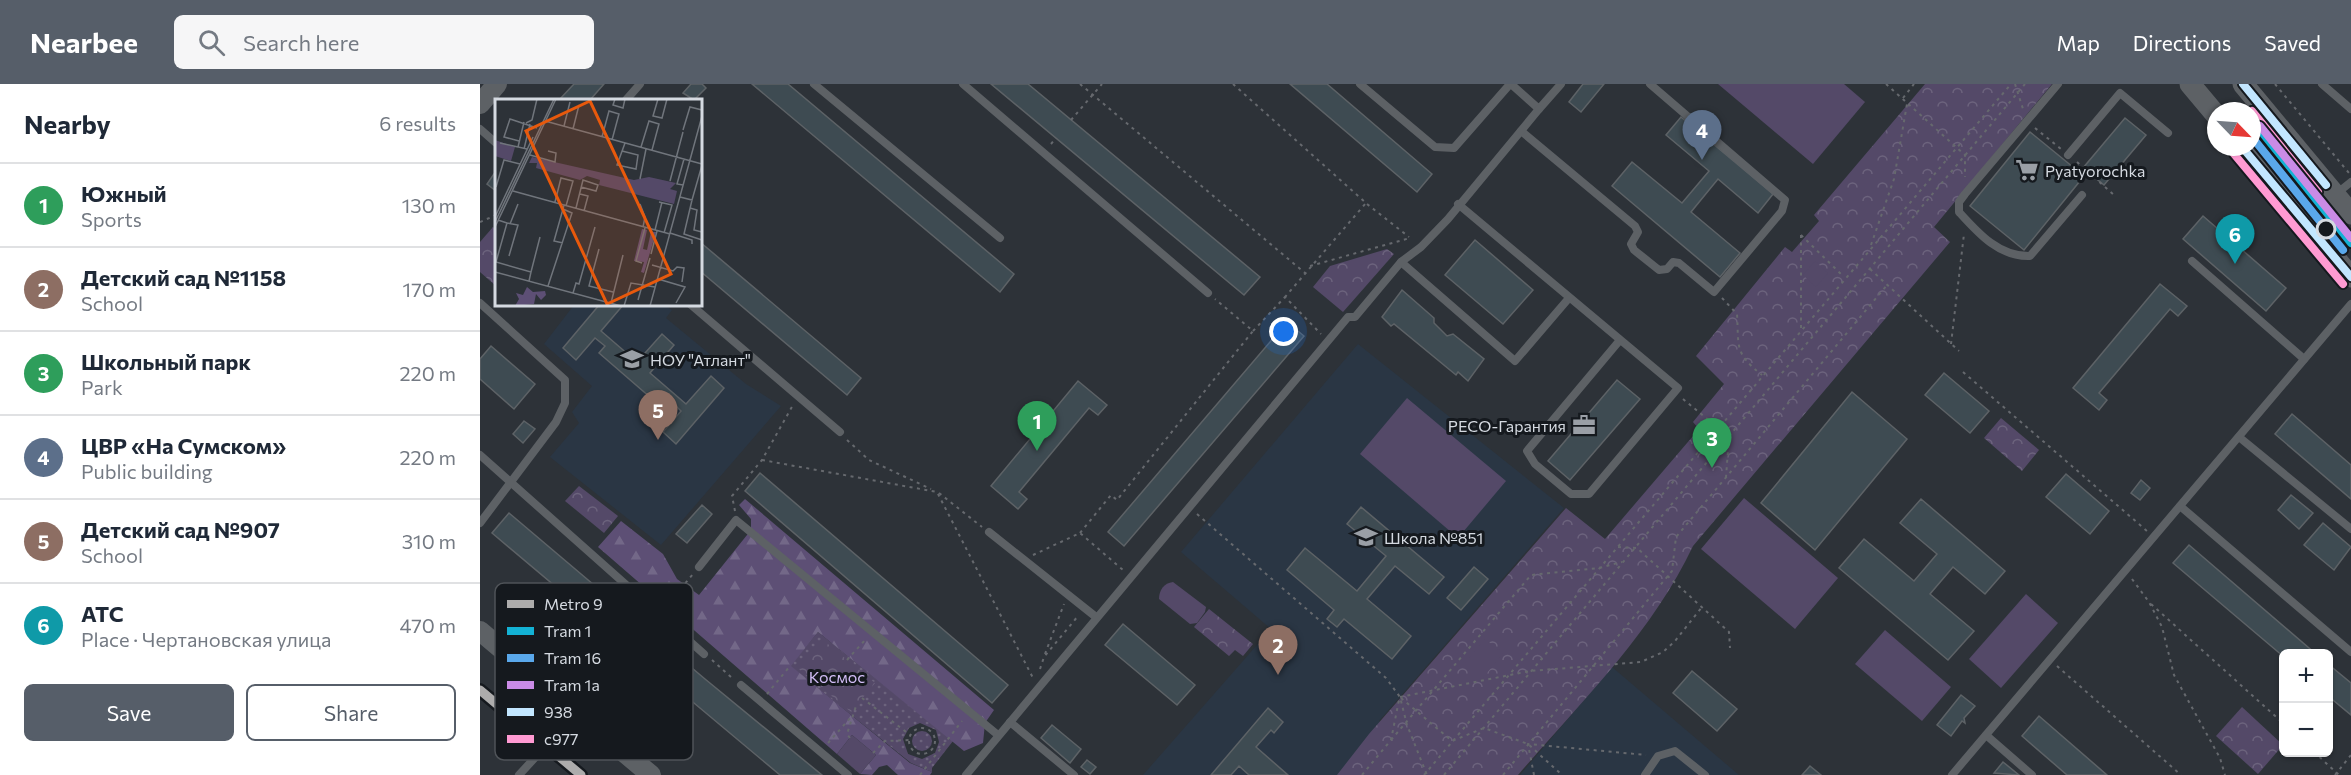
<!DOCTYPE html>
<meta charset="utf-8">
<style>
body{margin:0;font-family:Commissioner,sans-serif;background:#f6f6f7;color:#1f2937}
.controls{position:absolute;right:18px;bottom:18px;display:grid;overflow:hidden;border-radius:9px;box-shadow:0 2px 4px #0004}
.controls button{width:54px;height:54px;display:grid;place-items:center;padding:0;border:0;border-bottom:2px solid #e0e1e3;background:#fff;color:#1f2937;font:30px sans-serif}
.compass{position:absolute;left:1727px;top:18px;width:54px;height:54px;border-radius:50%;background:#fff;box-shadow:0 2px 4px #0004;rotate:115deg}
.you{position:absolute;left:804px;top:248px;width:21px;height:21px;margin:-15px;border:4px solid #fff;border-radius:50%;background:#1a73e8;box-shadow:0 0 0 9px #1a73e833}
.badge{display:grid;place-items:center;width:39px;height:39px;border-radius:50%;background:#565e69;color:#fff;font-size:20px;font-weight:700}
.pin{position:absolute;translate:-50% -50px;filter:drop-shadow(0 2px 3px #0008)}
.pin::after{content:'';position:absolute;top:32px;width:21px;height:18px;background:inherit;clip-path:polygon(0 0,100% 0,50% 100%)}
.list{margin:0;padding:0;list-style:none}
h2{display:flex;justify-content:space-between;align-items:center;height:78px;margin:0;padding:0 24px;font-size:26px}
h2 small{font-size:20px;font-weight:400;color:#747a83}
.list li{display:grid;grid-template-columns:39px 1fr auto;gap:18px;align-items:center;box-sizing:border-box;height:84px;padding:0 24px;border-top:2px solid #e0e1e3}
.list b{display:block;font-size:22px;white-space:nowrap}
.list p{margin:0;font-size:20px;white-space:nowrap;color:#747a83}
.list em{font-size:20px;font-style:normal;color:#747a83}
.actions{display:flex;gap:12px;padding:18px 24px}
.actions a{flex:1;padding:14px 0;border:2px solid #565e69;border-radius:9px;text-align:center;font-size:21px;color:#565e69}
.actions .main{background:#565e69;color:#fff}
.icon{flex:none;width:33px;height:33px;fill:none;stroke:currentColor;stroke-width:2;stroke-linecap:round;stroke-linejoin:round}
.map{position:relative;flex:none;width:1871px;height:691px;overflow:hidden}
header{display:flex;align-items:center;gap:36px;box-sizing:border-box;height:84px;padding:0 30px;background:#565e69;color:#fff}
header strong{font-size:28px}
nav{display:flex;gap:33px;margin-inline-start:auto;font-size:21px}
.search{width:420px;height:54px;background:#f6f6f7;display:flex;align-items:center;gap:15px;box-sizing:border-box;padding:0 21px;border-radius:9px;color:#747a83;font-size:22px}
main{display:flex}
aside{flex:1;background:#fff}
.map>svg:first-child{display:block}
</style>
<header>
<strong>Nearbee</strong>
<div class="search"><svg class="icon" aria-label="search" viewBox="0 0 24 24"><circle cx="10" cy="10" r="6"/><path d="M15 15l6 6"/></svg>Search here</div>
<nav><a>Map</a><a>Directions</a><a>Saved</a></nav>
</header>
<main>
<aside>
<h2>Nearby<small>6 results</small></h2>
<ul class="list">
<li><span class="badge" style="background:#2e9e5b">1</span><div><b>Южный</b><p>Sports</p></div><em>130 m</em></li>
<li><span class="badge" style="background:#8d6e63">2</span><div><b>Детский сад №1158</b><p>School</p></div><em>170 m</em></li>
<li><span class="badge" style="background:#2e9e5b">3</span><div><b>Школьный парк</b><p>Park</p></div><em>220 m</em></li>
<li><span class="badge" style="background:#5c6f8a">4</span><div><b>ЦВР «На Сумском»</b><p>Public building</p></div><em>220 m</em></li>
<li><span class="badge" style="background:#8d6e63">5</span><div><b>Детский сад №907</b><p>School</p></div><em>310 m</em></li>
<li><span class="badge" style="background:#0f9aa8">6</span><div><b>АТС</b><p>Place · Чертановская улица</p></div><em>470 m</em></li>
</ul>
<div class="actions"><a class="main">Save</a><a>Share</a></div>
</aside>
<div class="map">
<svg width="1871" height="691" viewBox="0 0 1871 691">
<defs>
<pattern id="grass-dots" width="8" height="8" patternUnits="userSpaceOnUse" patternTransform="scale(1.5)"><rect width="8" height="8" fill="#544968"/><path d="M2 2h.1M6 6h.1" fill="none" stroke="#6c637d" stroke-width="1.8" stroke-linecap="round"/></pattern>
<pattern id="forest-firs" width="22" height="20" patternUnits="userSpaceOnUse" patternTransform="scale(1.5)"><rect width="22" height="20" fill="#5d4f75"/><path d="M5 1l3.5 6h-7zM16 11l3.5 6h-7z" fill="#736888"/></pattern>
<pattern id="park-crowns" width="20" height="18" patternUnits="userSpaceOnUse" patternTransform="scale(1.5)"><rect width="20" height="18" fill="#544968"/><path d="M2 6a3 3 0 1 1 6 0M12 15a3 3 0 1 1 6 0" fill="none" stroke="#6c637d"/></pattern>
</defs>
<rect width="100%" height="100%" fill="#2d3238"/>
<g fill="#2a3644">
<polygon points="94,221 185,221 192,226 186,234 266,300 301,322 181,461 70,373 99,339 92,328 112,302 64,260"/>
<polygon points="878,260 1084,424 899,637 903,641 860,691 663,691 791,545 701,468"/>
<polygon points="1132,583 1259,691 1040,691"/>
</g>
<g fill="url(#grass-dots)" fill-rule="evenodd">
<path d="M 338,548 L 473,657 L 452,684 L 452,688 L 431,679 L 310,582 ZM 440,639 L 456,646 L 459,658 L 455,669 L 442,675 L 428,670 L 423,655 L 429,644 Z"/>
<circle cx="442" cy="657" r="10"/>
</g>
<polygon fill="url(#forest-firs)" points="265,415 514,626 505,639 503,659 484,667 338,548 311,582 430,679 452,688 450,691 418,691 407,681 399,683 392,691 380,690 396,671 372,651 357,670 118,463 141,437 183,470 197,495 219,511 271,446 271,435 259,421"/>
<g fill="url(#park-crowns)">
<path d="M 1445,0 L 1572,0 L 1454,143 L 1470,158 L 1213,462 C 1172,549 1100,619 1038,691 L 857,691 L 889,650 L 1086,424 L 1125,455 L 1219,345 L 1213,338 L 1244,300 L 1216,272 L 1305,163 L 1312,168 L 1339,137 L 1334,131 Z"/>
<polygon points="13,143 16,146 16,202 0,188 0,158"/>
<polygon points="907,165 914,170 863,228 833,203 850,182"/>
<polygon points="1521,334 1559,366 1542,387 1504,354"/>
<polygon points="99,402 138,432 124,449 85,417"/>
<polygon points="729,525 773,560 763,572 755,566 749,572 714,543"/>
<polygon points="343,556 395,599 371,628 319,585"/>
<polygon points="1762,623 1803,661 1778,690 1736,652"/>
</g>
<g fill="#544968">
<polygon points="1238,0 1364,0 1385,18 1333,80"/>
<polygon points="1335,177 1348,189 1336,203 1323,191"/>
<polygon points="927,314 1026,397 978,454 880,370"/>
<polygon points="1264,414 1358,494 1315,545 1221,465"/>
<path d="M 693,498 L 726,523 L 725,528 L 717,539 L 710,540 L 679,515 C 679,506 684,499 693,498 Z"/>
<polygon points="1546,510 1578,539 1521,604 1489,575"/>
<polygon points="1405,546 1471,603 1442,637 1375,580"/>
<polygon points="1005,555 1023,569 1003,594 985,579"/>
<polygon points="372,651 396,671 380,690 357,670"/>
</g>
<g fill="#3e4b52" stroke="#5d6266" stroke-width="1.5">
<polygon points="94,0 124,0 110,16 79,16"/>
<polygon points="211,0 222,0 226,4 214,16 203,9"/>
<polygon points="272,0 308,0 534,190 520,208"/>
<polygon points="511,0 548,0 780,193 764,211"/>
<polygon points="810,0 847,0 952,90 937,108"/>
<polygon points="1103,0 1124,0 1101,28 1089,18"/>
<polygon points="1201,33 1293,110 1278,129 1238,95 1211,128 1260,169 1240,193 1132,102 1152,78 1202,119 1229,87 1186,51"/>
<polygon points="1645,34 1666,51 1624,101 1603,84"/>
<polygon points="1550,48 1604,92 1544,166 1490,122"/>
<polygon points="16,87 16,107 7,100"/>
<polygon points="1723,132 1806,204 1786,227 1703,155"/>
<polygon points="995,156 1053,206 1023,240 965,191"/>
<polygon points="220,158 381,294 367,311 220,187"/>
<polygon points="1680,200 1707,222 1698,232 1690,225 1619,309 1627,316 1619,326 1593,304"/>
<polygon points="922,206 954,234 954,239 967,252 973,250 1004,275 988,297 978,288 976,291 914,240 911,242 902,233"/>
<polygon points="120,220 144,220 121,247 157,278 182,250 194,261 170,289 206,320 231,292 244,304 196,360 183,348 201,327 193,319 186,327 119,269 125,262 115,254 96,276 83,264"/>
<polygon points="807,238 824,252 644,462 628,448"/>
<polygon points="11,262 55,300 34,325 0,295 0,275"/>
<polygon points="1464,289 1509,327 1490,349 1445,311"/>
<polygon points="1137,296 1160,315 1090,396 1068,377"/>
<polygon points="598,297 627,321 618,331 609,324 539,408 547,415 538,425 511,402"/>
<polygon points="1372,308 1427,355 1335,466 1281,419"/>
<polygon points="1812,330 1871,381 1871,415 1795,350"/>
<polygon points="44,337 55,345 43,359 33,350"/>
<polygon points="280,389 528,601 512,619 265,407"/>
<polygon points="1586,390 1629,427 1610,450 1566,413"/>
<polygon points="1661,396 1670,404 1660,416 1651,409"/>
<polygon points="1811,411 1833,429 1819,445 1798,426"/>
<polygon points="1441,415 1525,487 1505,510 1473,483 1450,510 1494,547 1468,576 1359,484 1384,455 1434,497 1457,470 1420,439"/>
<polygon points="222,421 232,430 207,459 196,450"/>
<polygon points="881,423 964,493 949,510 915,482 887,515 931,552 912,575 864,535 857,543 847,535 854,526 807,486 825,464 877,507 906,472 867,440"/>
<polygon points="29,429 225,595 342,691 300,691 208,614 12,449"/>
<polygon points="1843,439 1871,463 1854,486 1824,461"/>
<polygon points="1709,461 1836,570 1804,570 1804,573 1693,479"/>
<polygon points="994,483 1008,495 981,526 967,514"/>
<polygon points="643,540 715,601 697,621 625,561"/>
<polygon points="1848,580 1871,599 1871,631 1848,612"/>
<polygon points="1212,587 1257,625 1237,647 1193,609"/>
<polygon points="1481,611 1495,622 1484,634 1485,639 1482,637 1471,652 1457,641"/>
<polygon points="788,624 803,638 794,649 791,646 776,663 808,691 769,691 759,682 751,691 731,691"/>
<polygon points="1559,632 1627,691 1587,691 1542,652"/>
<polygon points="572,641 601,665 590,679 561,654"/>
<polygon points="607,676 616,683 610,690 601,683"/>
<polygon points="1523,678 1539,691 1538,691 1514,689"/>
<polygon points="1330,682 1341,691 1322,691"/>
</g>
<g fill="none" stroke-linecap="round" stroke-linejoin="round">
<g stroke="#66696e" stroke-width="2" stroke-dasharray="3 4.5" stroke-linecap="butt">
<polyline points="600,0 825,189"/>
<polyline points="753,0 886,119 805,213"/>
<polyline points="1406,0 1485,71 1485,93"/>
<polyline points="1535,0 1543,25"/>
<polyline points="1795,0 1869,89"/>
<polyline points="1423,14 1434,0"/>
<polyline points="591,36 622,0"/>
<polyline points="1555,44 1581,65"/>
<polyline points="571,60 576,54"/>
<polyline points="1597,78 1633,110"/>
<polyline points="887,120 929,153"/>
<polyline points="0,138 16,131"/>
<polyline points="1321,151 1321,244"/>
<polyline points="1321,151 1364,193"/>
<polyline points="1391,161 1414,95 1427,20"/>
<polyline points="830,182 930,154"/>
<polyline points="1390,185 1479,267"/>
<path d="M 1242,214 L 1257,230 C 1259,263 1254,269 1282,291"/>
<polyline points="773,247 805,213 841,250"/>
<polyline points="1471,260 1484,150"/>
<polyline points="1483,288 1667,447"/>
<polyline points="1203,315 1249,353 1246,393"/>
<polyline points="367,356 389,376 451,405"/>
<polyline points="282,376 457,408 553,594"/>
<polyline points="459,409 502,443"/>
<polyline points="255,427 252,412 282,376 313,321"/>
<polyline points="717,430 906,594 920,613 927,641 947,691"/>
<polyline points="600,449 631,411 637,416 773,247 735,215"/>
<polyline points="1138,463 1157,464 1249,548 1250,564"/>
<polyline points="553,471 600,449 643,486"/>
<polyline points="1652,495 1669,518 1682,543 1694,591 1740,674 1745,691"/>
<polyline points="1671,520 1804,640"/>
<polyline points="186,522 213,490"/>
<polyline points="565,570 584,520"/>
<polyline points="232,576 252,594"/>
<polyline points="367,576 385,556"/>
<polyline points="1577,582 1701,691"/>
<polyline points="560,585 564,573 598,532"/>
<polyline points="287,610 310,582"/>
<polyline points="920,613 1050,587 1161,578 1183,568 1195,557 1222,523"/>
<polyline points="382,614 430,651"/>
<polyline points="921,614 972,657 1004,644 1048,660 1082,691"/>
<circle cx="442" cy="657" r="13"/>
<polyline points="370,654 367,650 376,622"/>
<polyline points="911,656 1051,491 1119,484 1142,478"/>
<polyline points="348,659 372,632"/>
<polyline points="1834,668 1859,691"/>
<polyline points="393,669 405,657 429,656"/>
<polyline points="440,691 482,637"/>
<polyline points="882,691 911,656 919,616"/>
<polyline points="944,691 1531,0"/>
<polyline points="964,691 1545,0"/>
<polyline points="1023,691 1192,487 1196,453 1407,201"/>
<polyline points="1054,691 1048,660 1166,671"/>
<polyline points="1855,691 1871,671"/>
</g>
<g stroke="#5d6165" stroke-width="8">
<polyline points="334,0 520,154"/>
<polyline points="483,0 728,209"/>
<polyline points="880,0 955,63 974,64 1030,0"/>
<polyline points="1031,0 1059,25 1081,0"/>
<path d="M 1578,0 L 1485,110 L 1479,118 L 1479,128 C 1498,149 1519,173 1550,172 L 1602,111"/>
<polyline points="1842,0 1871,25"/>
<polyline points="146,16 160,0"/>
<polyline points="0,45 16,59"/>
<polyline points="1041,47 1155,142 1158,148 1151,160 1154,166 1179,186 1187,185 1193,178 1199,179 1234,208 1302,127 1305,116 1170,0"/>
<polyline points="1588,71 1640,9 1688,49"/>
<polyline points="1856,110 1871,98"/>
<polyline points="978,120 1198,304 1109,410 1091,410 1055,380 1047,367 1140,256"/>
<polyline points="1712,177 1824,275"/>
<polyline points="921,178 1035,277 1089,214"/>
<polyline points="0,219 85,296 85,319 76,338 0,439"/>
<polyline points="210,220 360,348"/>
<polyline points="1759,353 1871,445"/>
<polyline points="0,371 224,570"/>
<polyline points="1700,422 1871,568"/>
<polyline points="509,448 616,533"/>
<polyline points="219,483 256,436 518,651"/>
<polyline points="167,546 178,531"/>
<polyline points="261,601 368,691"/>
<polyline points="530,638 594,691"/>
<polyline points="1506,651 1552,691"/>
<polyline points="39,691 118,605 150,564"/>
<polyline points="486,691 868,233 875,233 921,178 941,163 968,135 1059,25"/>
<polyline points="1165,691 1178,672 1195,667 1225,691"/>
<polyline points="1472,691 1871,220"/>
</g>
<g stroke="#5d6165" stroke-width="20">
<polyline points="0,20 17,0"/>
<polyline points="0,547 171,691"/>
</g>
<g stroke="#5d6165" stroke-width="21">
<polyline points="1710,0 1736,31"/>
<polyline points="1763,0 1871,130"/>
<polyline points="1762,63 1871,193"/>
</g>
<g stroke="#15191e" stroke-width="12">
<g id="bus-1">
<polyline points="1763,0 1846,101"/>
<polyline points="1762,63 1871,193"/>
</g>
</g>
<g stroke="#15191e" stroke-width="12">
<g id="bus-2">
<polyline points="1772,27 1838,108"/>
<polyline points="1754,70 1863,200"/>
</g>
</g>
<use href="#bus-1" stroke="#c2e6ff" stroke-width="8"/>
<use href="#bus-2" stroke="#ff9ad2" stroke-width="8"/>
<g stroke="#15191e" stroke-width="12">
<polyline id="tram-1" points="1772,36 1871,159"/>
</g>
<g stroke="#15191e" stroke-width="12">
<polyline id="tram-2" points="1772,53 1863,166"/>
</g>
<g stroke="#15191e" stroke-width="12">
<polyline id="tram-3" points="1780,42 1871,154"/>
</g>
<use href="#tram-1" stroke="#13b2d5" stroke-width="8"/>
<use href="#tram-2" stroke="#5aa8eb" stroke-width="8"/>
<use href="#tram-3" stroke="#ca8be6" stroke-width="8"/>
<g stroke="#15191e" stroke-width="14">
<polyline id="metro-1" points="0,606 101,691"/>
</g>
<use href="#metro-1" stroke="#adacac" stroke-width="9"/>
</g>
<defs>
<g id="supermarket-bare" transform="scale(1.8)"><path d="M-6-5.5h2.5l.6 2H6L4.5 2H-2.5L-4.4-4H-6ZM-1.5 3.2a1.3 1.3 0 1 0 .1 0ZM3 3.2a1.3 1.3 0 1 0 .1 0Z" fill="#9a9fa6" stroke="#15191e" stroke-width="2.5" paint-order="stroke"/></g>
<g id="school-bare" transform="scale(1.8)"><path d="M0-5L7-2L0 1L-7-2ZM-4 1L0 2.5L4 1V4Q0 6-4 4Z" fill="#9a9fa6" stroke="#15191e" stroke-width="2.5" paint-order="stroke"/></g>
<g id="office-bare" transform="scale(1.8)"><path d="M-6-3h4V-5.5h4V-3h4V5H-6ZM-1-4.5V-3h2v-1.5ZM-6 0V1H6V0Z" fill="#9a9fa6" stroke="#15191e" stroke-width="2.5" paint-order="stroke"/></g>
</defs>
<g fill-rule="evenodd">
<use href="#supermarket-bare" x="1547" y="86"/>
<use href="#school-bare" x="152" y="275"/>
<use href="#office-bare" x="1104" y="341"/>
<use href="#school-bare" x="886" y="453"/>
</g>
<circle fill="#15191e" stroke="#d5dae1" stroke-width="3" cx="1846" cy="145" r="9"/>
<g text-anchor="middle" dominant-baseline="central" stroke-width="6" stroke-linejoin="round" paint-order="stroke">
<g font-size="16" fill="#d5dae1" stroke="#15191e" text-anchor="start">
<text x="1565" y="86">Pyatyorochka</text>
<text x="170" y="275">НОУ "Атлант"</text>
<text x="1086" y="341" text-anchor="end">РЕСО-Гарантия</text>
<text x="904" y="453">Школа №851</text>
</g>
<g font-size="16" fill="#d1bcf5" stroke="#15191e">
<text x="357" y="592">Космос</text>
</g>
</g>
<g transform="translate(15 15)">
<rect width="207" height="207" fill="#2d3238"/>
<path d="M 147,130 L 152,131 L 148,150 L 152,151 L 156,133 L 161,133 L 149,174 L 146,173 L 149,163 L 139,162 ZM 32,188 L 38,193 L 50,192 L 51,196 L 46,201 L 41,195 L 39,205 L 20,207 L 24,200 L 21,194 L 28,196 Z" fill="#5d4f75"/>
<path d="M 0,41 L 20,48 L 16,62 L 0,57 ZM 37,58 L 139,81 L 154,78 L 181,84 L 175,90 L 182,92 L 179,105 L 104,86 L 105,81 L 92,77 L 85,81 L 41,69 L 42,64 L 34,64 Z" fill="#544968"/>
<path fill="none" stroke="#70757c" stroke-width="1.5" d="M 120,0 L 118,6 L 128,9 L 130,0M 163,0 L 158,17 L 167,19 L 172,0M 50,22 L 207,65M 29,23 L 23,48 L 32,50M 31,24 L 37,21 L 42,0M 69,27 L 75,3M 78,30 L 84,6M 188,31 L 195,8 L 207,11M 107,38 L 114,12 L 124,15 L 117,41M 24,42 L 9,38 L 15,20 L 42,29M 5,44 L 23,48M 146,48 L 154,22 L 164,25 L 157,51M 29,50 L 35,25M 127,52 L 143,56 L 141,70 L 122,66 L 130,44M 35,56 L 60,63 L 61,54 L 53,52M 145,80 L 151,50M 175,82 L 188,33M 188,86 L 182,85 L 189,60M 1,88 L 9,61 L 25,65M 18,92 L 69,106 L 68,110 L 77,114 L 53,187M 85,95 L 93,97 L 89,112M 185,98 L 197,101 L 207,66M 197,101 L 189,135 L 207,141M 60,103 L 66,79 L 78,82 L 71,107M 164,103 L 177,106 L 169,134M 145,105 L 150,118 L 148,128M 69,106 L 175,135M 81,109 L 88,81 L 103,86 L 101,92 L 86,88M 195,109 L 202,111 L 199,131 L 207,133M 68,110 L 59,142 L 68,144M 0,118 L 38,38M 3,121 L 12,124 L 1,163 L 36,173 L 34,182M 0,123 L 59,0M 12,124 L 23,126 L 14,157M 15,125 L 23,105M 0,128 L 61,0M 160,131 L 167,103M 175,134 L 197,141 L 197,145M 104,150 L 94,187 L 118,193M 156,155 L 162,132M 147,164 L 141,162 L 150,129M 157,166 L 178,172 L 182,168 L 189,169 L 187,183M 0,173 L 126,207M 36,173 L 45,138M 163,180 L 190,188 L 181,204M 78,194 L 81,184 L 84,185 L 100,128M 143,201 L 155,159M 116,204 L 128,156M 129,207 L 136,184 L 160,188M 155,207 L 207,17"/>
<path fill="#e8590c" fill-opacity="0.15" stroke="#e8590c" stroke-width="3" d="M 95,2 L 176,175 L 112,205 L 31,32 Z"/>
<rect width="207" height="207" fill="none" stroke="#d5dae1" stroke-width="3"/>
</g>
<rect x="15" y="499" width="198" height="177" rx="9" fill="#15191e" stroke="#4f5358" stroke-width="1.5"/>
<rect x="27" y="516" width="27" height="8" fill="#adacac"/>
<rect x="27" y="543" width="27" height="8" fill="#13b2d5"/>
<rect x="27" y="570" width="27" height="8" fill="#5aa8eb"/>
<rect x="27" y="597" width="27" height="8" fill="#ca8be6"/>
<rect x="27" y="624" width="27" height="8" fill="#c2e6ff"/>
<rect x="27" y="651" width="27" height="8" fill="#ff9ad2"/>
<g font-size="16" fill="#d5dae1">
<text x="64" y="526">Metro 9</text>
<text x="64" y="553">Tram 1</text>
<text x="64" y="580">Tram 16</text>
<text x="64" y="607">Tram 1а</text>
<text x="64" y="634">938</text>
<text x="64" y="661">с977</text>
</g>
</svg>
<div class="controls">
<button>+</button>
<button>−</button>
</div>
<svg class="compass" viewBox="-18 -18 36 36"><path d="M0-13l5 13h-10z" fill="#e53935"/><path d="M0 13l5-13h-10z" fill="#747a83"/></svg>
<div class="you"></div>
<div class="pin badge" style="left:557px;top:367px;background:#2e9e5b">1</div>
<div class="pin badge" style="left:798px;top:591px;background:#8d6e63">2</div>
<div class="pin badge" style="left:1232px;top:384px;background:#2e9e5b">3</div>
<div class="pin badge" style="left:1222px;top:76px;background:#5c6f8a">4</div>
<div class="pin badge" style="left:178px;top:356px;background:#8d6e63">5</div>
<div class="pin badge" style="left:1755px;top:180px;background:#0f9aa8">6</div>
</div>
</main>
